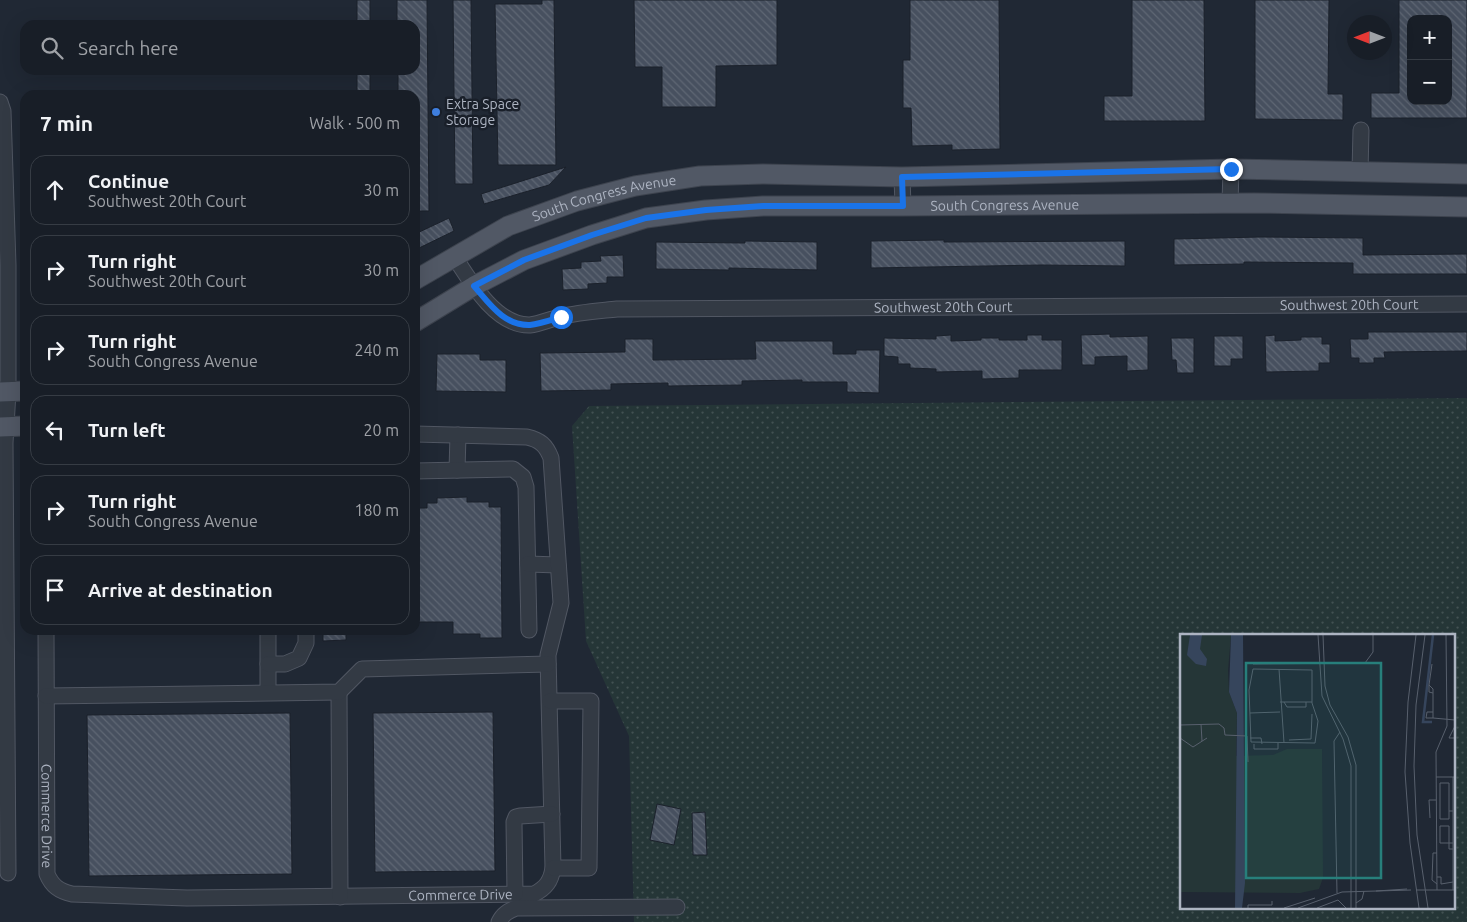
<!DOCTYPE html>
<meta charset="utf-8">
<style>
body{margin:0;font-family:Ubuntu,sans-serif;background:#21272f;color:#f1f3f6}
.controls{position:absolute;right:15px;top:15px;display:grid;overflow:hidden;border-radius:10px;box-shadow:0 5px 20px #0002}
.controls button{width:45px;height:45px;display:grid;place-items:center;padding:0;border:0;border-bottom:1px solid #363c44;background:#181e27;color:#f1f3f6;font:25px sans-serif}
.compass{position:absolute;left:1347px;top:15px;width:45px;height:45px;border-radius:50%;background:#181e27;box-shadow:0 5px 20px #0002;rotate:270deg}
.stop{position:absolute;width:15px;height:15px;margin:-11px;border:4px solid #1a73e8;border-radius:50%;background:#fff}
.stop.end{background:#1a73e8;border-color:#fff;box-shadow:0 1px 5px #0008}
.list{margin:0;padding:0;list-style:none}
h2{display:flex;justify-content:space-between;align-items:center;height:65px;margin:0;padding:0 20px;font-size:21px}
h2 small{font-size:16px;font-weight:400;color:#9fa2a7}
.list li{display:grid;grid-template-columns:32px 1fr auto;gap:15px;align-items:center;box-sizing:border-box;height:70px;margin:0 10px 10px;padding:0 10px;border:1px solid #363c44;border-radius:15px}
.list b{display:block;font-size:19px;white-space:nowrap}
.list p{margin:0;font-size:16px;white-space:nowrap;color:#9fa2a7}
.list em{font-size:16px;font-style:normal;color:#9fa2a7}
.icon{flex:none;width:28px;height:28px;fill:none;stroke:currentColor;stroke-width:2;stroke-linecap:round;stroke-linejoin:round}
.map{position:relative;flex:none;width:1467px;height:922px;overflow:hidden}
.search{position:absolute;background:#181e27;box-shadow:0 5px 20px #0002;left:20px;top:20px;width:400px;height:55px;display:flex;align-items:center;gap:12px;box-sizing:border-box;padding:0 18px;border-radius:15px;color:#9fa2a7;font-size:19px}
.panel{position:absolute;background:#181e27;box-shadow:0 5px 20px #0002;left:20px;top:90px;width:400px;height:545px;border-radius:15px}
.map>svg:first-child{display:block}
</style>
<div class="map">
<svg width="1467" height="922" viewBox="0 0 1467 922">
<defs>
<pattern id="grass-dots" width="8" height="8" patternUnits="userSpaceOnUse" patternTransform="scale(1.25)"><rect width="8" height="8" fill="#253637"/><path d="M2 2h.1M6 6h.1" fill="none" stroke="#425152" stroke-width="1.8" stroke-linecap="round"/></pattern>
<pattern id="building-back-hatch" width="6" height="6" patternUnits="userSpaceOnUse" patternTransform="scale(1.25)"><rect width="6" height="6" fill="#47505f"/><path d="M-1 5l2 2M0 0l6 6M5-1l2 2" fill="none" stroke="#5f6774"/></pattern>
</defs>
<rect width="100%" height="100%" fill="#202834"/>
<path fill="url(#grass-dots)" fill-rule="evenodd" d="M 1466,398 L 1467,399 L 1467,922 L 634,922 L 629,736 L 586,641 L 572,426 L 589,406 ZM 1181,636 L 1453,636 L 1453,908 L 1181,908 Z"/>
<g fill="url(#building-back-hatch)" stroke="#1b212b" fill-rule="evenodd">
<rect x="357" y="0" width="13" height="25"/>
<polygon points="397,0 427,0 429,211 415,211 415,95 398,95 398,70 415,70 415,25 397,25"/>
<polygon points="453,0 471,0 473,184 455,184"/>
<polygon points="542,0 554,0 556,165 498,165 495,4 542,4"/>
<polygon points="634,0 777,0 777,65 716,66 716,107 662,107 662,67 635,67"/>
<polygon points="910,0 999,0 1000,149 952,150 952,145 912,146 911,108 903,108 903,60 910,60"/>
<polygon points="1132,0 1204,0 1205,121 1104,121 1104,96 1132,96"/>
<polygon points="1255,0 1329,0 1328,94 1343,94 1343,120 1255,119"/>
<path d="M 1399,0 L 1467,0 L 1467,118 L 1371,118 L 1371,93 L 1399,93 ZM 1411,19 L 1448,19 L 1448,101 L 1411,101 Z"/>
<rect x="357" y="70" width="13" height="25"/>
<polygon points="566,167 549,185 484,204 481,194"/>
<polygon points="449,218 454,231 415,250 415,234"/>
<polygon points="1260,237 1363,238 1363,255 1467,254 1467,274 1353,274 1353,263 1244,262 1244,264 1174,265 1174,239"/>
<polygon points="944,240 944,242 1125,241 1125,266 1042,265 871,268 871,241"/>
<polygon points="745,241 817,242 817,270 729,268 729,270 656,269 656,242 745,243"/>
<polygon points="623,255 624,277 607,277 607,283 588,284 588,289 563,290 562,269 581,268 581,262 601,261 600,256"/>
<polygon points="1368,332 1467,332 1467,351 1384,352 1385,358 1374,358 1374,363 1359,363 1359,358 1351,358 1350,339 1368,339"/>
<polygon points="1110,334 1110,337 1148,336 1148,370 1127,371 1127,356 1095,357 1095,365 1082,365 1081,335"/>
<polygon points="951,335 951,341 981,340 981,338 999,338 999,340 1027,340 1027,335 1042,335 1042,340 1062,340 1062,370 1019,370 1019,378 982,379 982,371 936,372 936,369 910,368 910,364 898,364 898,357 884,356 884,338 936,339 936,336"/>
<polygon points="1275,335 1275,341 1301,340 1301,337 1322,337 1322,344 1330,344 1330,363 1319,363 1319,371 1266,372 1265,336"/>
<polygon points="1214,336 1243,336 1243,359 1231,359 1231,366 1214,366"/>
<polygon points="1171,338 1194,338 1194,373 1177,373 1176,360 1172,360"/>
<polygon points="625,339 653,339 653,360 756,359 755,341 833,341 833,354 856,354 856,350 880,350 879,393 847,392 847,382 802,382 802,380 742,381 742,385 668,386 668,383 611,384 611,390 541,391 540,353 625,352"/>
<polygon points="437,354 480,354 480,360 506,360 506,392 436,391"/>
<polygon points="467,497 467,502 489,502 489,507 501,507 502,638 480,638 480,634 453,634 453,622 415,622 415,508 427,508 427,503 437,503 437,498"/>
<polygon points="323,630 346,630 346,640 323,641"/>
<polygon points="493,712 495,871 375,872 373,713"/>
<polygon points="290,713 292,874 89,876 87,715"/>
<polygon points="657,804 681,809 674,845 650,840"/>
<polygon points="705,812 707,855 693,855 692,813"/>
</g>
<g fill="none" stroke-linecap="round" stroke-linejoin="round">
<g stroke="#515763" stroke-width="17">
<g id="minor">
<polyline points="0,102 3,111 8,265 8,392 5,443 8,873"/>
<polyline points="1360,172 1361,130"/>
<polyline points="902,177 903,206"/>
<polyline points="1230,203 1231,169"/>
<path id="s1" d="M 454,256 C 470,281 496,326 530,325 C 540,324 550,319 560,317 C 579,312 598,311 617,309 L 1467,304"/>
<polyline points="457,470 458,435"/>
<polyline points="415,471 513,469 523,477 526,487 529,630"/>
<polyline points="528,564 558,565"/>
<path id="s2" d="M 46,630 L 47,874 C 52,886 59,891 72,894 L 187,898 L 534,894 C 546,888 551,881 553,868 L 548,655 L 561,603 L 551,458 C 546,445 540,440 527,437 L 415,434"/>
<polyline points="268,630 268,692"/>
<polyline points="268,664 285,664 299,658 306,643 306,630"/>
<polyline points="339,692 340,897"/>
<polyline points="46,696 339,692 362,669 548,664"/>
<polyline points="550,701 591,701 589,868 553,868"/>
<polyline points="515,894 514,822 516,817 520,816 552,814"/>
<path d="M 499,922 C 503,914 508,911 516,908 L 677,907"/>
</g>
</g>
<g stroke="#3d434e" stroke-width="21">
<g id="major">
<path id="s3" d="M 415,280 L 508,226 L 577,201 L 635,186 L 700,176 L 763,174 L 902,177 L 1231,169 L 1467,174"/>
<path id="s4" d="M 415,322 L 474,286 L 524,260 L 592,235 L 646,218 L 706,210 L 763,206 L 903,206 L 1254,203 L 1467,207"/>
<polyline points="0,392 25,391"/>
<polyline points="0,427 25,426"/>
</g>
</g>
<use href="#minor" stroke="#333a44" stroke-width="15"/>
<use href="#major" stroke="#515865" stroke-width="19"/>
</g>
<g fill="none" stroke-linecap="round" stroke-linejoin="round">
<path stroke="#1a73e8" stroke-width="6" d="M 561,317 C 551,320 540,324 530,325 C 504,326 489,303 474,286 L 524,260 L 592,235 L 646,218 L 706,210 L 763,206 L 903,206 L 902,177 L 1231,169"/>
</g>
<circle fill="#3f7fe0" stroke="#191f29" stroke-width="2" cx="436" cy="112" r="5"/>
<g text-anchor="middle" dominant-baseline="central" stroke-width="5" stroke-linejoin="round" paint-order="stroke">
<g font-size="14" fill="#adb4c2" stroke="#191f29" text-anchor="start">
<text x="446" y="104">Extra Space<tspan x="446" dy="16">Storage</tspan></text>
</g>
<g font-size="14" fill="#adb4c2" stroke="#191f29">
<text stroke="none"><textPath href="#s3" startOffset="208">South Congress Avenue</textPath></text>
<text stroke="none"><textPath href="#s4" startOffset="614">South Congress Avenue</textPath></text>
<text stroke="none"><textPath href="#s1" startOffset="928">Southwest 20th Court</textPath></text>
<text stroke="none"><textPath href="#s1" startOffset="522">Southwest 20th Court</textPath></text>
<text stroke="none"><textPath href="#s2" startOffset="186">Commerce Drive</textPath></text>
<text stroke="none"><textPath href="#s2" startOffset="666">Commerce Drive</textPath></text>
</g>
</g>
<g transform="translate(1180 634)">
<rect width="275" height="275" fill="#202834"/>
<path d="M 0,1 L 51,1 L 48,37 L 49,58 L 57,79 L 56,122 L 93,121 L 107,115 L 142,115 L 143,244 L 139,255 L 120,259 L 0,258 Z" fill="#253637"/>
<path d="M 10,1 L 22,1 L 20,15 L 27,25 L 26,32 L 16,30 L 7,21 ZM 51,1 L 63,1 L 65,249 L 62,274 L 55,274 L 57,79 L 49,58 Z" fill="#36455c"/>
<path fill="none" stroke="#36455c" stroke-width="2.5" d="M 252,88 L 243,88 L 253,1"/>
<path fill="none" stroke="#58606d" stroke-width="1" d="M 138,1 L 142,62 L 163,105 L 171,132 L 171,274M 143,1 L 145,52 L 150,71 L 168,103 L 176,131 L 176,274M 236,1 L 228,68 L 225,138 L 230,209 L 239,274M 245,1 L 236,71 L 234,132 L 237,201 L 248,274M 73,30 L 185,29 L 193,18 L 193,1M 73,35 L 132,36 L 132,69 L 138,87 L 135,109 L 71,108 L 69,56 ZM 99,35 L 104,109M 249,51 L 252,30M 253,59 L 249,58 L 249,51 L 253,55 L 253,84 L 275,86M 100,68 L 132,68M 104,68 L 107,73 L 126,73 L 126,68M 253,78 L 247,78 L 246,84 L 253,84M 70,79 L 100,78M 21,90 L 22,107M 0,91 L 39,90 L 44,94 L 45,101 L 67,102 L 68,128M 275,92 L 269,104 L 275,104M 0,104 L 13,113 L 27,104M 70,104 L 81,104 L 82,110M 109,106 L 131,105 L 132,80M 74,110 L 74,115 L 98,115 L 98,109M 256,143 L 274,143M 269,177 L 269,185 L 260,185 L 260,149 L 269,149 L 269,177 L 273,177M 250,184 L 249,166 L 256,166M 269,192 L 260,192 L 260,209 L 273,209M 269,192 L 269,215 L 273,215M 257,219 L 253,219 L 252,246 L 257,250M 257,243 L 261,243 L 261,250 L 273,248M 236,256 L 274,256M 257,256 L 256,118 L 267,92 L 266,1M 273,256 L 273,143M 196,257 L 227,255M 157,259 L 154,107 L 160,98M 176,269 L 182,265 L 184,257M 68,274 L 68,271 L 92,271 L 92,267M 104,274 L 135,264M 118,274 L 162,258 L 231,256M 137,274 L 158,266 L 166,274"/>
<path fill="#277f7b" fill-opacity="0.15" stroke="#277f7b" stroke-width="2.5" d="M 66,29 L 201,29 L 201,244 L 66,244 Z"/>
<rect width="275" height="275" fill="none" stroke="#adb4c2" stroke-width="2.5"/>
</g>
</svg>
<div class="controls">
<button>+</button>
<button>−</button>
</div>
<svg class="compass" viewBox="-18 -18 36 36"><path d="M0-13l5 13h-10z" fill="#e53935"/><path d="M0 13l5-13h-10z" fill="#9fa2a7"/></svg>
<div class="stop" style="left:561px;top:317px"></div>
<div class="stop end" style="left:1231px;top:169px"></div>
<div class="search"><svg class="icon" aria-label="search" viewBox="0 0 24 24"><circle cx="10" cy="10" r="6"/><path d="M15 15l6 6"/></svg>Search here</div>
<section class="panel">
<h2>7 min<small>Walk · 500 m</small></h2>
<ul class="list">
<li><svg class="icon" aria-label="ahead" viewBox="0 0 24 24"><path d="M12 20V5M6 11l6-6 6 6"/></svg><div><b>Continue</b><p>Southwest 20th Court</p></div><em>30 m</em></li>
<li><svg class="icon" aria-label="right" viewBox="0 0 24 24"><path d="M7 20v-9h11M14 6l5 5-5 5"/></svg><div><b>Turn right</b><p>Southwest 20th Court</p></div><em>30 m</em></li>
<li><svg class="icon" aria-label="right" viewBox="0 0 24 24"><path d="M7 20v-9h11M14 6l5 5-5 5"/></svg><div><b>Turn right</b><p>South Congress Avenue</p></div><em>240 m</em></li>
<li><svg class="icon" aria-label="left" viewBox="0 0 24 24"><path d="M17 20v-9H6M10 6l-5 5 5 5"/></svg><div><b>Turn left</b></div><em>20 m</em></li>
<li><svg class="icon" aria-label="right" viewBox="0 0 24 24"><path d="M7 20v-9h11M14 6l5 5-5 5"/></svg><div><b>Turn right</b><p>South Congress Avenue</p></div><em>180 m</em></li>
<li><svg class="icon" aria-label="arrive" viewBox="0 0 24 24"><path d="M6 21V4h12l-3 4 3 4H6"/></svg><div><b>Arrive at destination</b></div></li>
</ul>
</section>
</div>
